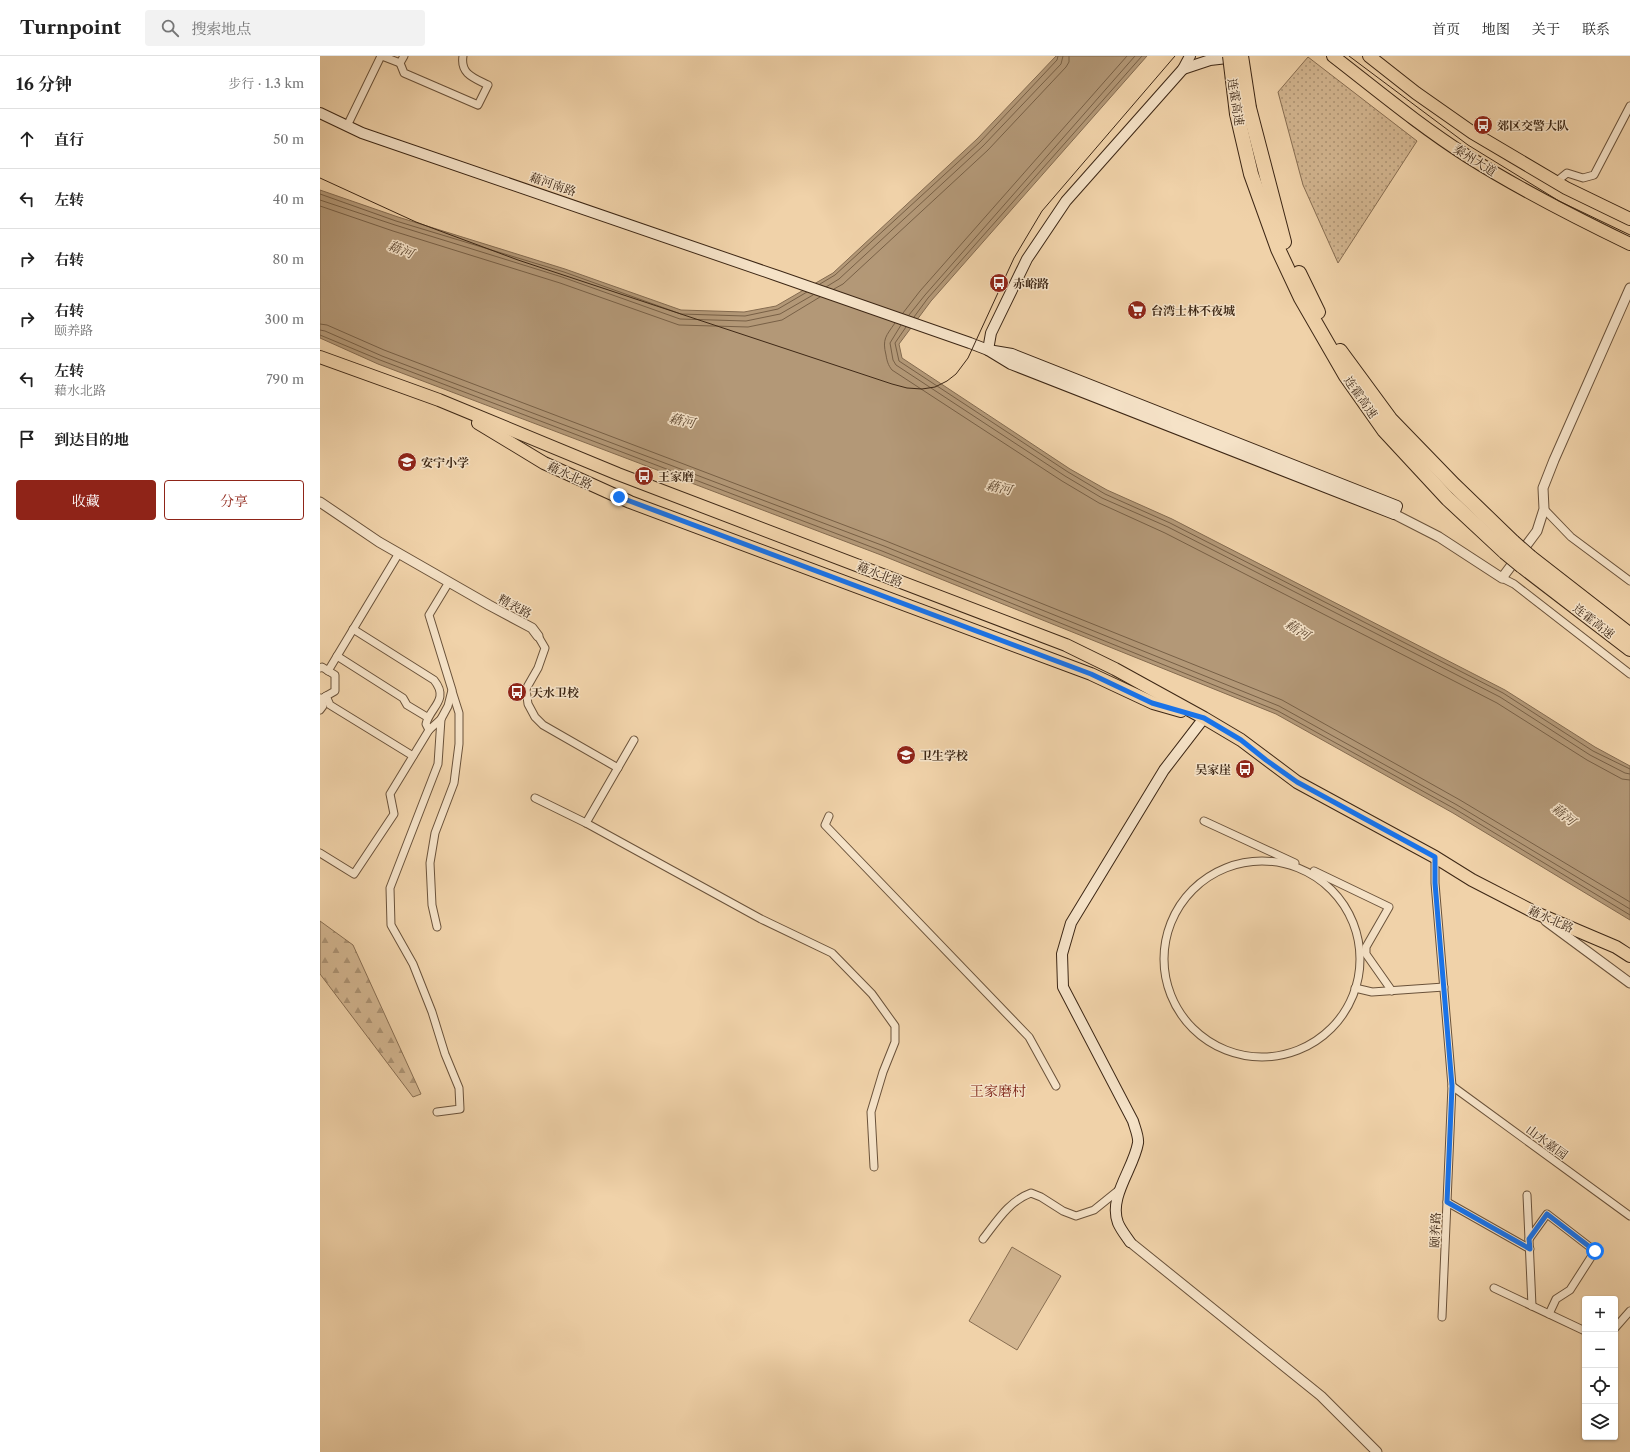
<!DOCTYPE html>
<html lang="zh">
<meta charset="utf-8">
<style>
body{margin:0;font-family:"Libre Caslon Text","Noto Serif SC",serif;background:#f2f2f2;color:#222}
.controls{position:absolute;right:12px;bottom:12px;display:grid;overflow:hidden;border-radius:4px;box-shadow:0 1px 3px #0004}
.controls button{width:36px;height:36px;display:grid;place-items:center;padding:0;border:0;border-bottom:1px solid #e0e0e0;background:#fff;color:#222;font:20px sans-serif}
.stop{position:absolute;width:12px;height:12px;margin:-9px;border:3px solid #1a73e8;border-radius:50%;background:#fff}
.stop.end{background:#1a73e8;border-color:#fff;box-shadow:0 1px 4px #0008}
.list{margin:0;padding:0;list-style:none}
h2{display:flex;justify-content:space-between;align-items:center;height:52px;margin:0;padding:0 16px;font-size:17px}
h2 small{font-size:13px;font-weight:400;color:#767676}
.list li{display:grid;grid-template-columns:26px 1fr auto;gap:12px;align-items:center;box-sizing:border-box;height:60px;padding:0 16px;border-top:1px solid #e0e0e0}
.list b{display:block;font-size:15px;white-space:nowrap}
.list p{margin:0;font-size:13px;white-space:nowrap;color:#767676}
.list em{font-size:13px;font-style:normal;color:#767676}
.actions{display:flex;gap:8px;padding:12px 16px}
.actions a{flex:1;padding:9px 0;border:1px solid #8f2418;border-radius:4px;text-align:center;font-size:14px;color:#8f2418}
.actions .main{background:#8f2418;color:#fff}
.icon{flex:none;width:22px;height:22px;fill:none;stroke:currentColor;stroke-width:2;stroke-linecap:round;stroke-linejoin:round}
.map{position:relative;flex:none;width:1310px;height:1396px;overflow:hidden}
header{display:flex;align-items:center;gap:24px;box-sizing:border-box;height:56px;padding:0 20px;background:#fff;border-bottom:1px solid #e0e0e0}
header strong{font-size:19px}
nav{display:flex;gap:22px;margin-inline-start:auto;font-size:14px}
.search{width:280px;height:36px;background:#f2f2f2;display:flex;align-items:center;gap:10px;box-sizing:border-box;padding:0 14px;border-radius:4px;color:#767676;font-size:15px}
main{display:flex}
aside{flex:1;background:#fff}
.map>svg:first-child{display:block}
</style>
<header>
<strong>Turnpoint</strong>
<div class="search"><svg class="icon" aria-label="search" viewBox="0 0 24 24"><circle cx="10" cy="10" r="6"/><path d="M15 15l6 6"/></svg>搜索地点</div>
<nav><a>首页</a><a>地图</a><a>关于</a><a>联系</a></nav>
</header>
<main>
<aside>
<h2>16 分钟<small>步行 · 1.3 km</small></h2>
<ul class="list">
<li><svg class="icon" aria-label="ahead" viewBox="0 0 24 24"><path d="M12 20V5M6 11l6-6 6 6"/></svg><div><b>直行</b></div><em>50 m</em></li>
<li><svg class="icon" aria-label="left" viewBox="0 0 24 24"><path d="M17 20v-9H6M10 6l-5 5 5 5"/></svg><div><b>左转</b></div><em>40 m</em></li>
<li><svg class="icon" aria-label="right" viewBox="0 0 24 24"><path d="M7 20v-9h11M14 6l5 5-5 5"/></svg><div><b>右转</b></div><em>80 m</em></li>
<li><svg class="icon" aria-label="right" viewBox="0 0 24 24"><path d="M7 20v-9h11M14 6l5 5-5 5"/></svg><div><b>右转</b><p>颐养路</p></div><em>300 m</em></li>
<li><svg class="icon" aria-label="left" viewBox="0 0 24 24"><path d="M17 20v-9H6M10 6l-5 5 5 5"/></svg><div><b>左转</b><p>藉水北路</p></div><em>790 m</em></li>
<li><svg class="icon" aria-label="arrive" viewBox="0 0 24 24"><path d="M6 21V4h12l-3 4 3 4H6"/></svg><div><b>到达目的地</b></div></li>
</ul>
<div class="actions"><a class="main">收藏</a><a>分享</a></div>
</aside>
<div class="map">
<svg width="1310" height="1396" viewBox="0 0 1310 1396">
<defs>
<pattern id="forest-firs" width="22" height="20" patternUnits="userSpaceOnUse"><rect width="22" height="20" fill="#d2b590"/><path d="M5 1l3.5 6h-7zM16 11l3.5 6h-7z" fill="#ac9374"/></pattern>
<pattern id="park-dots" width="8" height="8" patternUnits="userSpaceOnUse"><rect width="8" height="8" fill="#d2b590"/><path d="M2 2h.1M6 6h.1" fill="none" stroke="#ac9374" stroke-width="1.8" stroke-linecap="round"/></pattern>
</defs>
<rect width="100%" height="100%" fill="#f0d2a9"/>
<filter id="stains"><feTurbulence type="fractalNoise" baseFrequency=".005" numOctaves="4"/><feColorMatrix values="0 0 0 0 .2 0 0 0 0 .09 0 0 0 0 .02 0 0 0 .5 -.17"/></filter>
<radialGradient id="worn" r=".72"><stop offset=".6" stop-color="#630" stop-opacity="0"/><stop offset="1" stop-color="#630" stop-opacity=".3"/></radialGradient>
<polygon fill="#d2b590" stroke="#886e52" points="692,1191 741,1220 697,1294 649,1265"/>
<polygon fill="url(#forest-firs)" stroke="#886e52" points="0,865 33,889 101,1038 93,1041 0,918"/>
<polygon fill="url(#park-dots)" stroke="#886e52" points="988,1 1097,85 1018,207 983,129 958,36"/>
<polygon fill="#b39877" stroke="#846b50" points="736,0 827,0 611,245 579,288 582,302 750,413 787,434 852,463 1185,634 1275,691 1310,710 1310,864 1133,757 956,658 561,499 58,308 0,282 0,134 78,161 245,213 361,254 424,256 456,250 513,217 657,83"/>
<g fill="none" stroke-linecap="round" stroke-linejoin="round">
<g stroke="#786046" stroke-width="1">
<polyline points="0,138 76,165 244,216 361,258 425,260 458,253 487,236"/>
<polyline points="0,144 75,169 242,221 360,263 426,265 460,258 493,239"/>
<polyline points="0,150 73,175 240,227 359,269 428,271 462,264 500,241"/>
<polyline points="500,228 515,219 660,86 737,4 738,0"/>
<polyline points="506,231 519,223 663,90 741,8 743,0"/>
<polyline points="514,233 523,228 668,94 746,11 749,6 749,0"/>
<polyline points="583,257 600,235 807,0"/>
<polyline points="589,259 605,239 815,0"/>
<polyline points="594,261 608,242 822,0"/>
<path d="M 575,267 C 566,280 562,283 566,299 C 567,305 568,309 572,314 L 742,425 L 779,447 L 845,477 L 1177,647 L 1267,704 L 1302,723 L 1310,724"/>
<polyline points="0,268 7,269 64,294 566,485 962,644 1140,744 1310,846"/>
<polyline points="581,269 570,287 573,304 576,309 745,420 782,442 848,471 1180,641 1270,699 1305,717 1310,718"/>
<polyline points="586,271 575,287 579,305 748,416 785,438 850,467 1183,637 1273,695 1310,713"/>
<polyline points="0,274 5,275 62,300 564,490 959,650 1137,749 1310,853"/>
<polyline points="0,279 60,304 562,495 958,655 1135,753 1310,859"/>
</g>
<g stroke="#6a523a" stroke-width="9">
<g id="minor">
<polyline points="62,0 80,7 84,0"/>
<path d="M 80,7 L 84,17 L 158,49 L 168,29 C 154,22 140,18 143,0"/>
<polyline points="27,70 61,0"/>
<polyline points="1236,126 1247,117 1263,122 1274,119 1310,50"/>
<polyline points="1224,453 1251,481 1310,525"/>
<polyline points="1182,522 1194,528 1310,618"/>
<path d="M 33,573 L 114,624 C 130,644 110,651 106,668 L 109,674"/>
<polyline points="218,580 225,592 218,612 206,633 208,648 215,661 223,669 298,712"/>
<polyline points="17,600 83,642 87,649 107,661"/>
<polyline points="0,612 2,611 15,619 15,635 1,643 0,642"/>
<polyline points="8,615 79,497"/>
<polyline points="6,640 10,649 93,700"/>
<polyline points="0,654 3,650 1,643"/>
<polyline points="215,742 266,767 441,863 512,897 552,938 575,970 575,986 563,1016 551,1056 554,1111"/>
<polyline points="509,760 505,769 709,981 736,1030"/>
<polyline points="884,765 975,807"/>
<polyline points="266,767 314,684"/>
<polyline points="0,797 34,818 74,758 70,738 109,674 121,663"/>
<polyline points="1115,801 1115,827 1132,1030 1122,1261"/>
<circle cx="942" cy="903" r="98"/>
<polyline points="994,815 1069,851 1046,891 1046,898 1072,935"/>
<polyline points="117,871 112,849 110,807 115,777 134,727 139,688 139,657 132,635"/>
<polyline points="1035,932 1052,936 1124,931"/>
<polyline points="1132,1030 1310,1160"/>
<polyline points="117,1056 140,1053 139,1032 125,998 112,956 93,908 71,869 70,832 118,708 121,663 128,650 132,634 109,559 129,526"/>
<polyline points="1207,1139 1212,1250"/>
<polyline points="1127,1146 1210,1193"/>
<path d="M 663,1183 C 677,1165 689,1145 711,1137 L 721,1141 L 743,1155 L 756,1160 L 774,1154 L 800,1133"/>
<polyline points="1209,1183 1227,1158 1275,1195 1250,1234 1236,1243 1229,1258"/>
<polyline points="1174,1232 1265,1275"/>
<polyline points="1295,1272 1310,1255"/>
</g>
</g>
<g stroke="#6a523a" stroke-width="11">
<g id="tertiary">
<polyline points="0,446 59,486 169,549 212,572 218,580"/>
<polyline points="1074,458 1119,481 1182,522 1217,475 1224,453 1223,432 1234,404 1310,232"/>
<polyline points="1226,865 1310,927"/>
<polyline points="810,1186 1001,1340 1057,1396"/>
</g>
</g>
<g stroke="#3d2715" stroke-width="12">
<g id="secondary">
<polyline points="863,13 890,4 916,1"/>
<polyline points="0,57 42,77 458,220 650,287 668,294 691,308 1074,458 1077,450 692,298 668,294"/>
<polyline points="668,294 671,277 707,203 746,145 863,13 870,0"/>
<path d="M 810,1186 C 806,1180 801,1174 798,1167 C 788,1141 814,1112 818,1087 C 819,1081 815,1072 813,1065 L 743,931 L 742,898 L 751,867 L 844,714 L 884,662"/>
</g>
</g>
<g stroke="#3d2715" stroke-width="14">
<g id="primary">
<polyline points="0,301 119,344 298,418 746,589 795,613 884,662 921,684 977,726 1115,801 1152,824 1216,857 1296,891 1310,900"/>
<polyline points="158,367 224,407 310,446 771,618 833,647 861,655"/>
</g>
</g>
<g stroke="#3d2715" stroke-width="14">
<g id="trunk">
<path d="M 1013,0 C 1057,34 1100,70 1147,100 C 1199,133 1254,161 1310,188"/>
<polyline points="1049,0 1096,37 1153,77 1246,132 1310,163"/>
</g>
</g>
<g stroke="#3d2715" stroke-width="16">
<g id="motorway">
<polyline points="929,52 964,186"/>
<polyline points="917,58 931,118 958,193 981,242 1026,320 1064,374 1128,443 1185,496"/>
<polyline points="979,217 998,256"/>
<polyline points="1020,295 1070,363 1134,429 1193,486"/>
<polyline points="1210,501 1310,579"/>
<polyline points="1202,510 1310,593"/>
</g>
</g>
<use href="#minor" stroke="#f5e2c7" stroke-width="7"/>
<use href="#tertiary" stroke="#f5e2c7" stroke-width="9"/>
<use href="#secondary" stroke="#f5e2c7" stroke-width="10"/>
<use href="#primary" stroke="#f0d2a9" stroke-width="12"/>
<use href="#trunk" stroke="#f0d2a9" stroke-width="12"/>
<use href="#motorway" stroke="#f0d2a9" stroke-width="14"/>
<g stroke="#3d2715" stroke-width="1">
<polyline points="1029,0 1148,89 1239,145 1310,179"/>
<polyline points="0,122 96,166 198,204 572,328 587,332 602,333 615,331 627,325 636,318 648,302 694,202 722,155 855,0"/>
</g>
<g stroke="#3d2715" stroke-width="16" stroke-linecap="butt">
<g id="motorway-bridge">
<polyline points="910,0 917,58"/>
<polyline points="921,0 929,52"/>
<polyline points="1193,486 1210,501"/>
<polyline points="1185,496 1202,510"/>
</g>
</g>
<use href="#motorway-bridge" stroke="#f0d2a9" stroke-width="14"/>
</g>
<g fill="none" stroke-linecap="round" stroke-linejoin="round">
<polyline stroke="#1a73e8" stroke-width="5" points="299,441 771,618 832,647 884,662 921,684 946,704 977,726 1115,801 1115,827 1132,1030 1127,1146 1210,1193 1209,1183 1227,1158 1275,1195"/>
</g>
<defs>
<g id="bus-disc" transform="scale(1)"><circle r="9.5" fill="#8f2418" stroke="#f5e2c7"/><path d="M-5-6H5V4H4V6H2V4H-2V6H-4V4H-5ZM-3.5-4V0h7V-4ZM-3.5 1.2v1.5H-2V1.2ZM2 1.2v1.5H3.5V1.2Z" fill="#fff"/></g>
<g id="supermarket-disc" transform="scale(1)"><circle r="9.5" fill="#8f2418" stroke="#f5e2c7"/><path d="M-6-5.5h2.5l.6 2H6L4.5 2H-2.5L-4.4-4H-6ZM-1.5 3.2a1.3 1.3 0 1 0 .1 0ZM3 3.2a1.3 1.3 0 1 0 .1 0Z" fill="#fff"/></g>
<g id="school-disc" transform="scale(1)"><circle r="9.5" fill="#8f2418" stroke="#f5e2c7"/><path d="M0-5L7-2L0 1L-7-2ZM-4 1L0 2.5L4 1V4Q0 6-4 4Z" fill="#fff"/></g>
<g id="university-disc" transform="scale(1)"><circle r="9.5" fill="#8f2418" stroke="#f5e2c7"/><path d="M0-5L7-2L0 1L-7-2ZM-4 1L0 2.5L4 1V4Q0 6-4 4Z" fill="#fff"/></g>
</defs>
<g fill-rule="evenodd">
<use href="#bus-disc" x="1163" y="69"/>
<use href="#bus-disc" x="679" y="227"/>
<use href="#supermarket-disc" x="817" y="254"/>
<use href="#school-disc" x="87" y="406"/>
<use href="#bus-disc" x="324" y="420"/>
<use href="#bus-disc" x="197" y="636"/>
<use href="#university-disc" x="586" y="699"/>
<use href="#bus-disc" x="925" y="713"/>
</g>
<g text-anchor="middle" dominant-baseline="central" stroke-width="3" stroke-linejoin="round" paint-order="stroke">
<g font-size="12" fill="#3d2715" stroke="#f5e2c7">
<text transform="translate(916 46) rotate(81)">连霍高速</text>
<text transform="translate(1155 104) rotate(32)">秦州大道</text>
<text transform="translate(233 128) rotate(19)">藉河南路</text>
<text transform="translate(1041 341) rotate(55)">连霍高速</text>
<text transform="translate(250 419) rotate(25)">藉水北路</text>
<text transform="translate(560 518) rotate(21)">藉水北路</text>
<text transform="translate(195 550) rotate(28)">精表路</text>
<text transform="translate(1274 565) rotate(38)">连霍高速</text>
<text transform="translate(1231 863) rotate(24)">藉水北路</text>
<text transform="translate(1227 1086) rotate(36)">山水嘉园</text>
<text transform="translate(1115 1174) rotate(-88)">颐养路</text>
</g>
<g font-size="12" font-weight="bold" fill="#3d2715" stroke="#f5e2c7" text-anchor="start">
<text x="1177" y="69">郊区交警大队</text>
<text x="693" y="227">赤峪路</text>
<text x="831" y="254">台湾士林不夜城</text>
<text x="101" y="406">安宁小学</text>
<text x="338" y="420">王家磨</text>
<text x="211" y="636">天水卫校</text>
<text x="600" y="699">卫生学校</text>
<text x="911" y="713" text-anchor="end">吴家崖</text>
</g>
<g font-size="13" font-style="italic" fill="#604932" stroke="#f5e2c7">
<text transform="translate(81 193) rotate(21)">藉河</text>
<text transform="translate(362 364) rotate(12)">藉河</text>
<text transform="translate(679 431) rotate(12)">藉河</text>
<text transform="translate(978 573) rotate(32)">藉河</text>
<text transform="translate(1244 758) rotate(39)">藉河</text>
</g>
<g font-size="14" fill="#7a1f14" stroke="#f5e2c7">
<text x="678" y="1035">王家磨村</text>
</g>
</g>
<rect width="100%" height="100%" filter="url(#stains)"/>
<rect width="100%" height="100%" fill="url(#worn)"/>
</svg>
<div class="controls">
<button>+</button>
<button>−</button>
<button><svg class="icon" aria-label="locate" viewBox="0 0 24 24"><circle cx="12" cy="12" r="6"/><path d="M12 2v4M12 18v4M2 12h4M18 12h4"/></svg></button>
<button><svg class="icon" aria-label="layers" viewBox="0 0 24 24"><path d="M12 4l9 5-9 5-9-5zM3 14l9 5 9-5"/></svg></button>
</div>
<div class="stop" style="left:1275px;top:1195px"></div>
<div class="stop end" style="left:299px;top:441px"></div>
</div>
</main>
